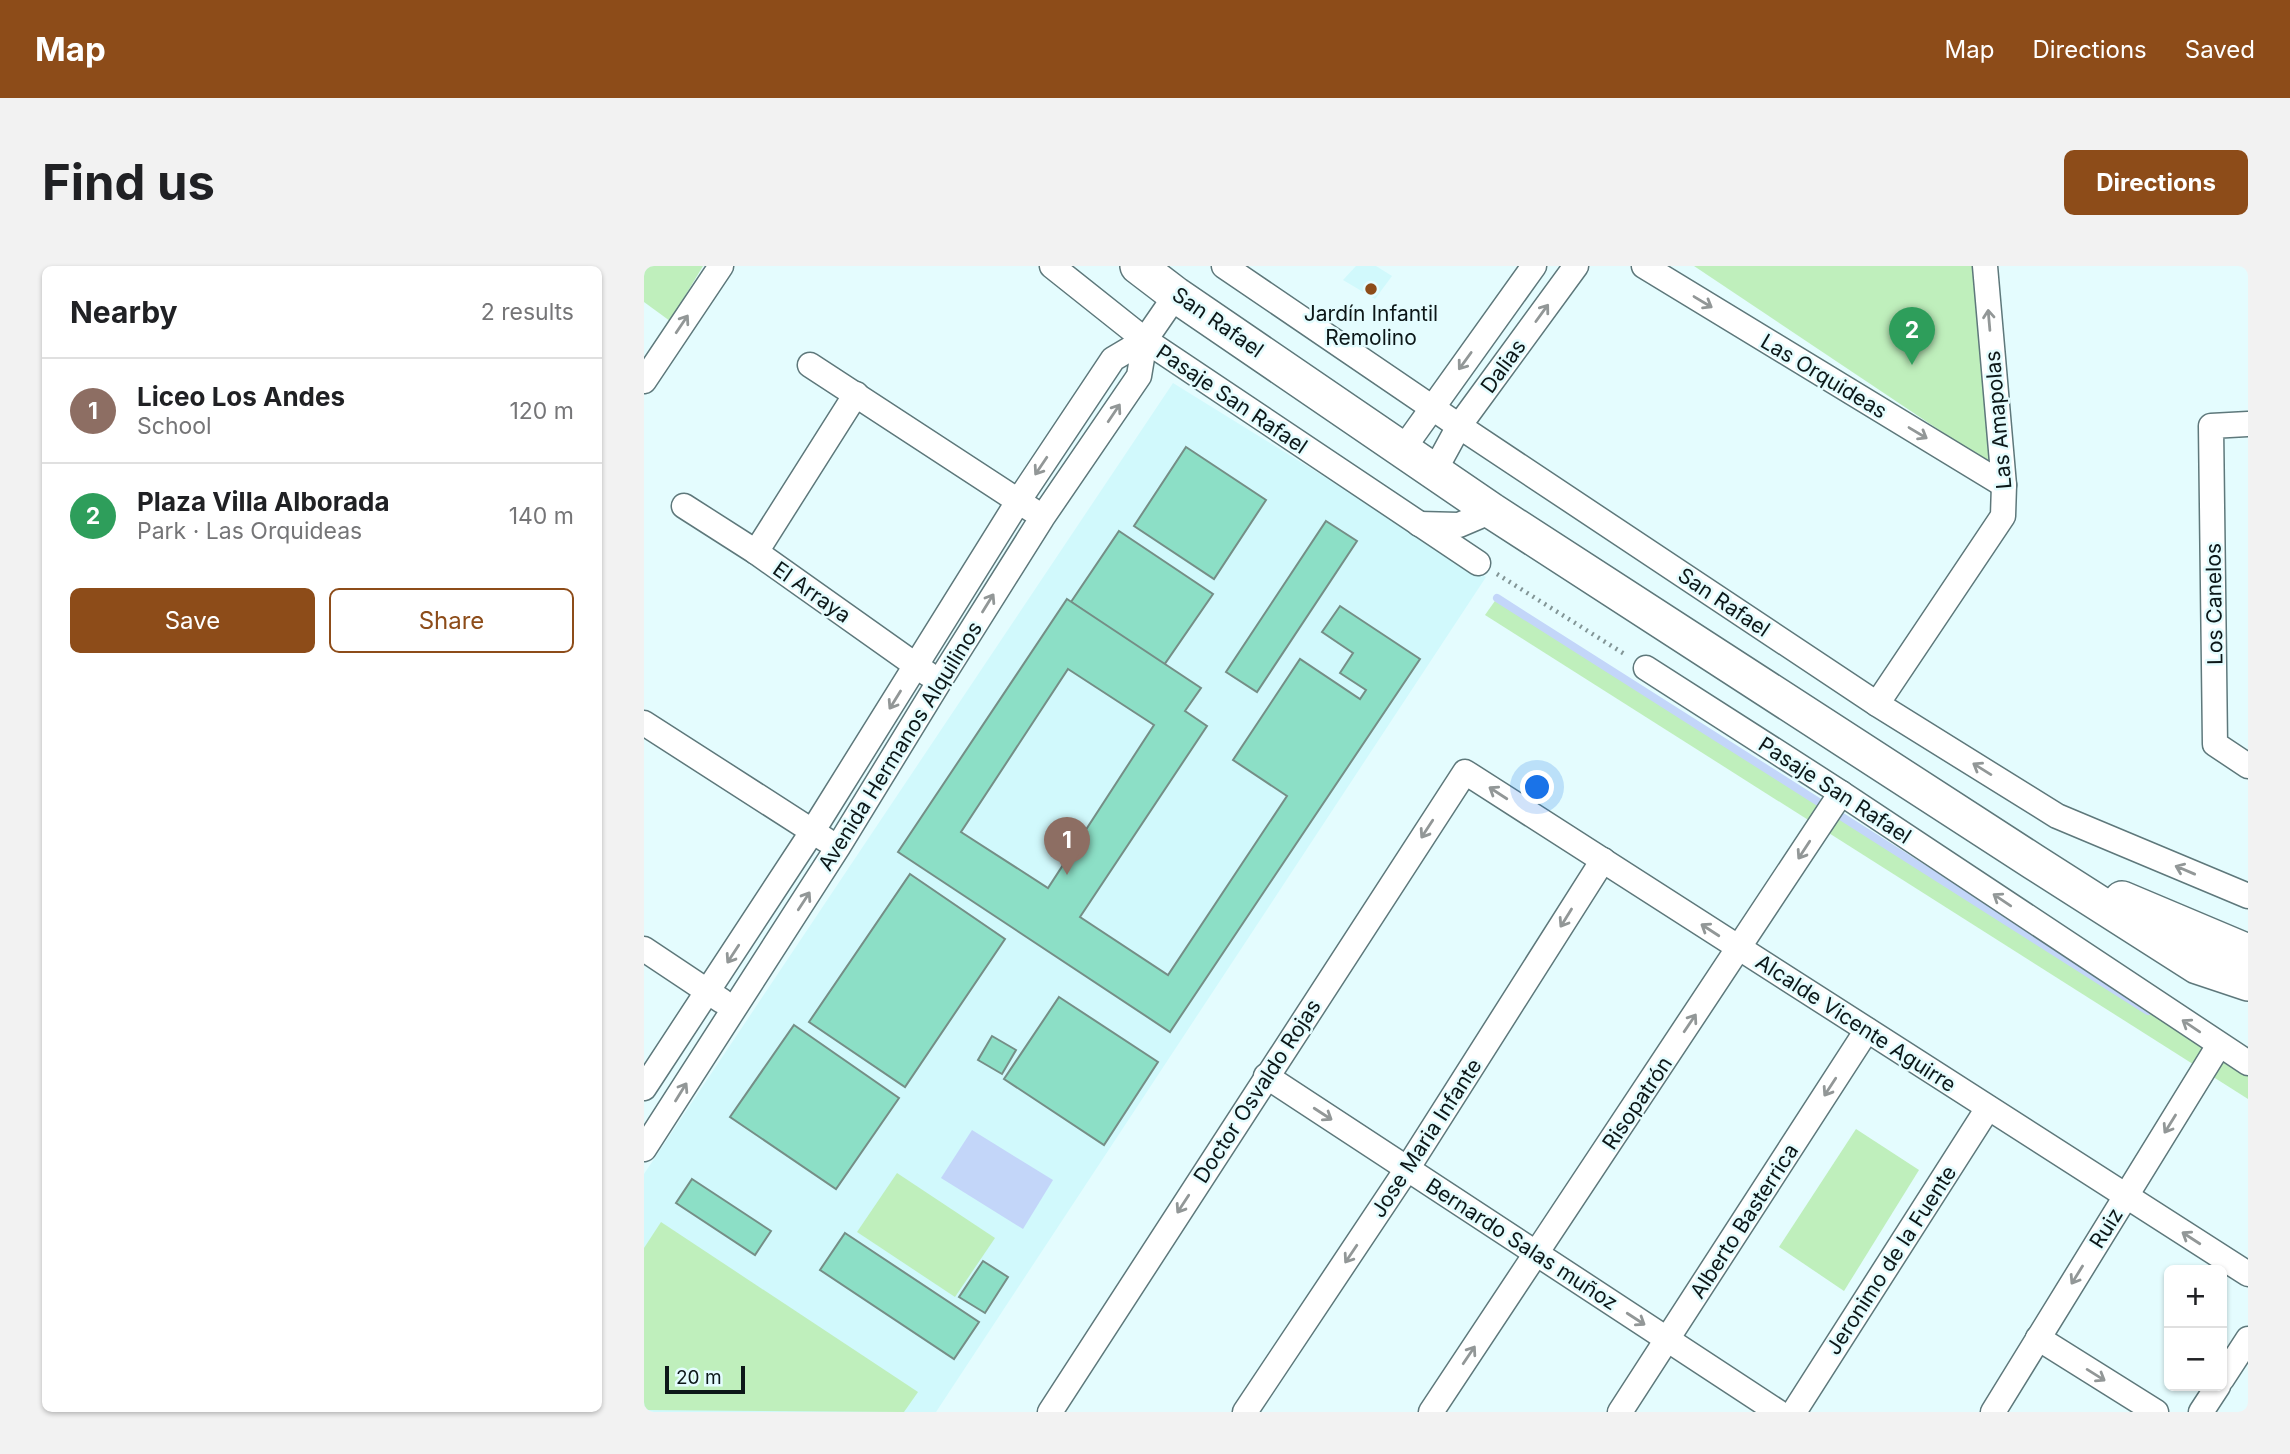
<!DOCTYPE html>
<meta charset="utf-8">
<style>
body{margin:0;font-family:Inter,sans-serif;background:#f2f2f2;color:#202124}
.controls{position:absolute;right:21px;bottom:21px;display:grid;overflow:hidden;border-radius:10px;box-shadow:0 2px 5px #0004}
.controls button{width:63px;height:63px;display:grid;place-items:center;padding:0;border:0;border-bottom:2px solid #e0e0e0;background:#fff;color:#202124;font:35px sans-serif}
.scale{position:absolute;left:21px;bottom:18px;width:80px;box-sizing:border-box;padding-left:7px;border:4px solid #0c1718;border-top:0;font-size:19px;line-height:24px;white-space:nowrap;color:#0c1718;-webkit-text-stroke:5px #e4fcfe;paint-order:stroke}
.you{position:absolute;left:894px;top:522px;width:24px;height:24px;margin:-18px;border:5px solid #fff;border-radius:50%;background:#1a73e8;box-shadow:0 0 0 10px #1a73e833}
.badge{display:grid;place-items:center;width:46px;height:46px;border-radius:50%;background:#8d4c19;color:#fff;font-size:23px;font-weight:700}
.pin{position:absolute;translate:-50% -58px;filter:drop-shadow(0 2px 4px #0008)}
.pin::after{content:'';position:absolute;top:37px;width:24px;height:21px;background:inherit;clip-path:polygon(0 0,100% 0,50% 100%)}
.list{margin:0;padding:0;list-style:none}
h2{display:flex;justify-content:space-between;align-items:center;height:91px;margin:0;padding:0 28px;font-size:30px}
h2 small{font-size:23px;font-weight:400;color:#757577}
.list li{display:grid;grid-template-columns:46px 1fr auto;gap:21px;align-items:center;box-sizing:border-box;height:105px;padding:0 28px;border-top:2px solid #e0e0e0}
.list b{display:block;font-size:26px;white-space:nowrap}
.list p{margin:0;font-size:23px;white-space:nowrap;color:#757577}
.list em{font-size:23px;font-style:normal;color:#757577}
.actions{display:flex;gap:14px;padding:21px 28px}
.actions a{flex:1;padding:16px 0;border:2px solid #8d4c19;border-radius:10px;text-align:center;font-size:24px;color:#8d4c19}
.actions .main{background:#8d4c19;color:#fff}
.map{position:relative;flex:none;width:1604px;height:1146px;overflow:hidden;border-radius:10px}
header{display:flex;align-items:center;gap:42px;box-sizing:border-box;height:98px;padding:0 35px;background:#8d4c19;color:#fff}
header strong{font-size:33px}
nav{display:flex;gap:38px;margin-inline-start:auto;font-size:24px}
.intro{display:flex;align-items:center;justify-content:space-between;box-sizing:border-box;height:168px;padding:0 42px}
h1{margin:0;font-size:49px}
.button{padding:18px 32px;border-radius:10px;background:#8d4c19;color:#fff;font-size:24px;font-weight:700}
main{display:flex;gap:42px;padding:0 42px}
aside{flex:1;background:#fff;border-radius:10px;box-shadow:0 2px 5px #0004}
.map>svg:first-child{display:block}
</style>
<header>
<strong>Map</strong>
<nav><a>Map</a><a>Directions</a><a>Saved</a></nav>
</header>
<div class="intro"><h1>Find us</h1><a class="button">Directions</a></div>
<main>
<aside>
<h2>Nearby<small>2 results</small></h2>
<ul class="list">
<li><span class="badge" style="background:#8d6e63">1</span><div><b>Liceo Los Andes</b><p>School</p></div><em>120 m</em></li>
<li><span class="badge" style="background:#2e9e5b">2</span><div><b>Plaza Villa Alborada</b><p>Park · Las Orquideas</p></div><em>140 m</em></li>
</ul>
<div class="actions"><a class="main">Save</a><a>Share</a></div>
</aside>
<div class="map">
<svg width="1604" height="1146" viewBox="0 0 1604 1146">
<rect width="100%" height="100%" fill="#e4fcfe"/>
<g fill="#d1f9fc">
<polygon points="712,0 732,0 748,10 731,33 699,14"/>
<polygon points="529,117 842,311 292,1146 0,1146 0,908"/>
</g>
<g fill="#bfefbc">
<polygon points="0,0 59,0 26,55 0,36"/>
<polygon points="1050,0 1328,0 1346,198"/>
<polygon points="853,332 1604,809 1604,833 841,349"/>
<polygon points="1212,863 1275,904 1200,1025 1135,981"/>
<polygon points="253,907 351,972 311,1031 213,966"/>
<polygon points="17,956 274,1126 260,1146 0,1144 0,982"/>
</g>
<polygon fill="#c3d6f9" points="328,864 409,914 379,963 297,912"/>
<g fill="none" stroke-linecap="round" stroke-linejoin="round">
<polyline stroke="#c3d6f9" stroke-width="8" points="853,332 1504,745"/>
</g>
<g fill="#8cdfc6" stroke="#758e86" stroke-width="2" fill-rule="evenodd">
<polygon points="542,181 622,234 570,313 490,260"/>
<polygon points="682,255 713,275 613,426 582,406"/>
<polygon points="475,265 569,328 520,399 427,336"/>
<path d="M 423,333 L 557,422 L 541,445 L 563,460 L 436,651 L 524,709 L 643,530 L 589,494 L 656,393 L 716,433 L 722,424 L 696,407 L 709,387 L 678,366 L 696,340 L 776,393 L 526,766 L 254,586 ZM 424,403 L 510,459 L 404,622 L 317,566 Z"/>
<polygon points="266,608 361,673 261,821 165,756"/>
<polygon points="415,731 514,796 460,879 360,813"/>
<polygon points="150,759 255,832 192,923 86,851"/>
<polygon points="348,770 372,784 358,808 334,794"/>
<polygon points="48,913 127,965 111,989 32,937"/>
<polygon points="201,967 335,1056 310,1093 176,1004"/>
<polygon points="339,995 364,1011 341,1047 315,1031"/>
</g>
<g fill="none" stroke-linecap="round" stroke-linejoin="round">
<g stroke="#5e787b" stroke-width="27">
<g id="minor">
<polyline points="408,0 501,74 834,297"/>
<polyline points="580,0 815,160 1233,438 1413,550 1604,630"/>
<polyline points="1000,0 1360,219"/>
<polyline points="166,99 388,244"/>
<polyline points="0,115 77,0"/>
<polyline points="1604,158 1567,160 1571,478 1604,500"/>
<polyline points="759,183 890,0"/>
<polyline points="791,204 815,160 932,0"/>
<polyline points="40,240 112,286 284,408"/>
<polyline points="775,258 815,259 848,245"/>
<polyline points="112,286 212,128"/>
<polyline points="1002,402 1197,527 1604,797"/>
<polyline points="1233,438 1359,250 1360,219 1341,0"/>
<polyline points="0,457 182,574"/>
<polyline points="0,683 78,735"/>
<polyline points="622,810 1134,1146"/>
<polyline points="0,822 168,566 375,234 469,93 501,74"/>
<polyline points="0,883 194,581 295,416 398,252 495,110 501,74 532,29"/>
<polyline points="1394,1072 1512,1146"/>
<polyline points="1578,1113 1604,1073"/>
<polyline points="406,1146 821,506 1604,1008"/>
<polyline points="601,1146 763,903 959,594"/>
<polyline points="787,1146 1197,527"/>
<polyline points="976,1146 1223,764"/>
<polyline points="1150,1146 1344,842"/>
<polyline points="1349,1146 1575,779"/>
<polyline points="1557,1146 1574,1120"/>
</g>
</g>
<g stroke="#5e787b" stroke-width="38">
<g id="secondary">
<polyline points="494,0 532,29 848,245 1390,596 1553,700 1604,717"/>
<polyline points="1478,633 1604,686"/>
</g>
</g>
<polyline stroke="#829596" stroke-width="4.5" stroke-dasharray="2 5" stroke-linecap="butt" points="853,308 982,389"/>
<use href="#minor" stroke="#fff" stroke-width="24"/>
<use href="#secondary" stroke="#fff" stroke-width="35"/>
</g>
<defs><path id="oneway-shaft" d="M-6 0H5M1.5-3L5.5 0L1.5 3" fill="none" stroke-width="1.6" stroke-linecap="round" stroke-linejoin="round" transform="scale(1.75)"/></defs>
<g stroke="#929797">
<use href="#oneway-shaft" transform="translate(1059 36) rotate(31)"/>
<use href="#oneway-shaft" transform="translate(898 47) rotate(-54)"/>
<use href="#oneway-shaft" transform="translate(1345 54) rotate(-95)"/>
<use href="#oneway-shaft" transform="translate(38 58) rotate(-56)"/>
<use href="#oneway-shaft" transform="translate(821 95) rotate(126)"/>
<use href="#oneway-shaft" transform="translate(470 147) rotate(-56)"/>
<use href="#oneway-shaft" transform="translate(1274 167) rotate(31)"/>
<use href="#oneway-shaft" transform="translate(397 200) rotate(124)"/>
<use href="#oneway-shaft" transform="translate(344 337) rotate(-58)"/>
<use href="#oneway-shaft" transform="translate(251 434) rotate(122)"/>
<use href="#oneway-shaft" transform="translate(1338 503) rotate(-148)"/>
<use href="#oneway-shaft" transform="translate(854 527) rotate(-147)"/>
<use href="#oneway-shaft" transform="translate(783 563) rotate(123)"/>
<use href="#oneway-shaft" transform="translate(1160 584) rotate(123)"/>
<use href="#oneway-shaft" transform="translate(1541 604) rotate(-157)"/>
<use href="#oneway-shaft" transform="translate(1358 634) rotate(-146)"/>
<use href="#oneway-shaft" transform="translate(160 635) rotate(-57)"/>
<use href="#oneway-shaft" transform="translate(922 652) rotate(122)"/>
<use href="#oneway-shaft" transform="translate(1066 664) rotate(-147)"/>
<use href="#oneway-shaft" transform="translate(89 688) rotate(123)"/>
<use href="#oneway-shaft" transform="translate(1046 757) rotate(-56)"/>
<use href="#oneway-shaft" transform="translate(1547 760) rotate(-146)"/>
<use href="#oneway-shaft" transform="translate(1186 821) rotate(123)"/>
<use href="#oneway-shaft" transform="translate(37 826) rotate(-58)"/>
<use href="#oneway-shaft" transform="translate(679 848) rotate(33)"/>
<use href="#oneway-shaft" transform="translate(1526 858) rotate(122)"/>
<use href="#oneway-shaft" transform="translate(539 938) rotate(123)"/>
<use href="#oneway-shaft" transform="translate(1547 972) rotate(-147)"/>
<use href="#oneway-shaft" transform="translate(707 988) rotate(124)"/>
<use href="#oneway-shaft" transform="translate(1433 1009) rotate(122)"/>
<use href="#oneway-shaft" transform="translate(992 1053) rotate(33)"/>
<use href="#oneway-shaft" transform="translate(825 1089) rotate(-56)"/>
<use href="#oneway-shaft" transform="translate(1452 1109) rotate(32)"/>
</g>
<circle fill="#8d4c19" stroke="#e4fcfe" stroke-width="2.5" cx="727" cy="23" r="7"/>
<g text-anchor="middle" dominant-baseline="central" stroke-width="5" stroke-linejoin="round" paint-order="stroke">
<g font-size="21" fill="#0c1718" stroke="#e4fcfe">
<text x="727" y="47">Jardín Infantil<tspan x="727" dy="24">Remolino</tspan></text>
</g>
<g font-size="21" fill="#0c1718" stroke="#e4fcfe">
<text transform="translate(574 56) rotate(35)">San Rafael</text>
<text transform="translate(859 100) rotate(-54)">Dalias</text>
<text transform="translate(1180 110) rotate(31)">Las Orquideas</text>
<text transform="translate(588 133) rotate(34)">Pasaje San Rafael</text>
<text transform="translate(1354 154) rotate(-95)">Las Amapolas</text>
<text transform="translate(168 326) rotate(35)">El Arraya</text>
<text transform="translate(1080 336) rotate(34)">San Rafael</text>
<text transform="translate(1570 338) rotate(-91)">Los Canelos</text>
<text transform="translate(256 480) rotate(-58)">Avenida Hermanos Alquilinos</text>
<text transform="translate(1191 524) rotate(33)">Pasaje San Rafael</text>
<text transform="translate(1212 757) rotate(33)">Alcalde Vicente Aguirre</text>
<text transform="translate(613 825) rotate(-57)">Doctor Osvaldo Rojas</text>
<text transform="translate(993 837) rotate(-56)">Risopatrón</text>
<text transform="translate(782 872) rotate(-57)">Jose Maria Infante</text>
<text transform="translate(1100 955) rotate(-57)">Alberto Basterrica</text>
<text transform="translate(1462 962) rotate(-58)">Ruiz</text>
<text transform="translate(878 978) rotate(33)">Bernardo Salas muñoz</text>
<text transform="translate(1247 994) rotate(-57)">Jeronimo de la Fuente</text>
</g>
</g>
</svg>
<div class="controls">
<button>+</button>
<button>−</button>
</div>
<div class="scale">20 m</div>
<div class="you"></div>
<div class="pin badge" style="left:423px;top:609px;background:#8d6e63">1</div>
<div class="pin badge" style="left:1268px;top:99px;background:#2e9e5b">2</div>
</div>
</main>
